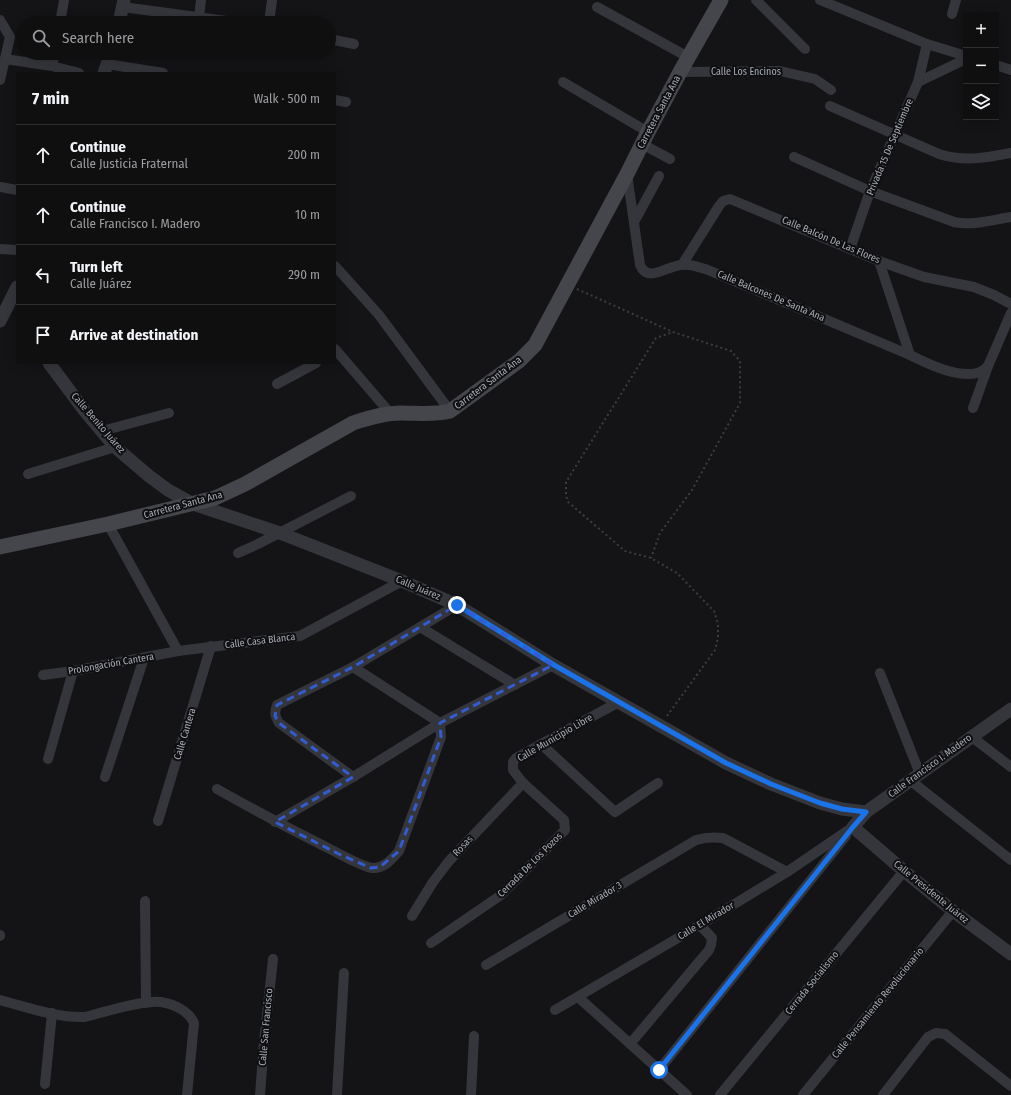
<!DOCTYPE html>
<meta charset="utf-8">
<style>
body{margin:0;font-family:"Fira Sans Condensed",sans-serif;background:#181819;color:#f1f3f6}
.controls{position:absolute;right:12px;top:12px;display:grid;overflow:hidden;border-radius:0px;box-shadow:0 2px 10px #0003}
.controls button{width:36px;height:36px;display:grid;place-items:center;padding:0;border:0;border-bottom:1px solid #2f2f30;background:#0f0f10;color:#f1f3f6;font:20px sans-serif}
.stop{position:absolute;width:12px;height:12px;margin:-9px;border:3px solid #1a73e8;border-radius:50%;background:#fff}
.stop.end{background:#1a73e8;border-color:#fff;box-shadow:0 1px 4px #0008}
.list{margin:0;padding:0;list-style:none}
h2{display:flex;justify-content:space-between;align-items:center;height:52px;margin:0;padding:0 16px;font-size:17px}
h2 small{font-size:13px;font-weight:400;color:#9b9c9f}
.list li{display:grid;grid-template-columns:26px 1fr auto;gap:12px;align-items:center;box-sizing:border-box;height:60px;padding:0 16px;border-top:1px solid #2f2f30}
.list b{display:block;font-size:15px;white-space:nowrap}
.list p{margin:0;font-size:13px;white-space:nowrap;color:#9b9c9f}
.list em{font-size:13px;font-style:normal;color:#9b9c9f}
.icon{flex:none;width:22px;height:22px;fill:none;stroke:currentColor;stroke-width:2;stroke-linecap:round;stroke-linejoin:round}
.map{position:relative;flex:none;width:1011px;height:1095px;overflow:hidden}
.search{position:absolute;background:#0f0f10;box-shadow:0 2px 10px #0003;left:16px;top:16px;width:320px;height:44px;display:flex;align-items:center;gap:10px;box-sizing:border-box;padding:0 14px;border-radius:22px;color:#9b9c9f;font-size:15px}
.panel{position:absolute;background:#0f0f10;box-shadow:0 2px 10px #0003;left:16px;top:72px;width:320px;height:292px;border-radius:0px}
.map>svg:first-child{display:block}
</style>
<div class="map">
<svg width="1011" height="1095" viewBox="0 0 1011 1095">
<rect width="100%" height="100%" fill="#141416"/>
<g fill="none" stroke-linecap="round" stroke-linejoin="round">
<g stroke="#3c3d42" stroke-width="2" stroke-dasharray="2 3" stroke-linecap="butt">
<polyline points="577,289 673,332 731,351 740,361 740,403 692,490 660,533 651,558"/>
<polyline points="667,716 715,650 718,637 718,624 714,611 677,573 651,558 625,551 568,502 566,495 566,482 656,338 673,332"/>
</g>
<g stroke="#35363b" stroke-width="10">
<polyline points="756,0 805,49"/>
<polyline points="820,0 927,44 966,56"/>
<polyline points="123,7 241,23"/>
<polyline points="597,7 688,57"/>
<polyline points="952,14 956,0"/>
<polyline points="199,17 201,0"/>
<polyline points="0,20 10,37 0,80"/>
<polyline points="60,23 64,0"/>
<polyline points="269,23 272,0"/>
<polyline points="329,39 354,44"/>
<polyline points="5,59 52,66 79,73"/>
<polyline points="107,64 163,73"/>
<polyline points="996,65 1011,70"/>
<polyline points="52,66 55,53"/>
<polyline points="680,72 780,71 815,79 831,90"/>
<polyline points="563,82 648,132"/>
<polyline points="918,82 966,59"/>
<polyline points="335,100 346,102"/>
<path d="M 830,106 L 939,154 C 964,162 985,158 1011,153"/>
<polyline points="642,144 670,159"/>
<path d="M 794,157 L 870,191 L 954,222 C 972,226 992,220 1011,217"/>
<path d="M 627,174 L 640,265 C 648,284 668,265 682,265 C 691,264 699,267 708,270 L 910,355 C 928,364 957,378 977,373 C 981,372 985,369 988,366"/>
<polyline points="0,187 17,190"/>
<polyline points="634,222 659,176"/>
<polyline points="0,249 17,250"/>
<polyline points="850,249 870,191 918,82 927,44"/>
<polyline points="879,261 910,355"/>
<polyline points="682,265 719,206 723,201 730,199 879,261 924,277 974,287 994,295 1011,304"/>
<polyline points="335,266 379,315 450,411"/>
<polyline points="335,349 390,413"/>
<polyline points="277,384 316,363"/>
<polyline points="973,408 988,366 1011,313"/>
<polyline points="102,431 169,413"/>
<polyline points="28,474 115,447"/>
<polyline points="108,524 178,651"/>
<polyline points="238,553 258,544 351,496"/>
<polyline points="420,627 515,685"/>
<polyline points="880,673 920,774"/>
<polyline points="43,675 73,671 178,651 300,636 402,581"/>
<polyline points="972,737 1011,767"/>
<polyline points="541,744 615,812 658,783"/>
<polyline points="48,759 73,671"/>
<polyline points="105,777 144,658"/>
<path d="M 353,777 L 279,723 C 275,716 274,713 277,705 L 353,667 L 457,605"/>
<polyline points="911,781 1011,860"/>
<path d="M 217,789 C 254,810 292,830 330,849 C 339,854 364,867 372,868 C 384,869 392,859 399,851 L 441,737 L 440,723 L 353,667"/>
<polyline points="158,821 211,646"/>
<polyline points="275,822 353,777 440,723 553,665"/>
<polyline points="145,901 146,1003"/>
<polyline points="412,916 433,882 449,861 523,783"/>
<polyline points="0,936 0,935"/>
<polyline points="431,943 501,895 565,830 564,820 523,783 513,770 513,762 516,758 541,744 619,702"/>
<path d="M 486,965 L 696,840 C 706,837 713,837 723,838 L 787,872"/>
<polyline points="578,997 687,1095"/>
<path d="M 0,1000 C 27,1007 56,1018 85,1017 C 104,1012 143,1000 161,1002 C 174,1004 189,1011 194,1023 L 187,1095"/>
<polyline points="555,1010 700,925 787,872 853,827"/>
<polyline points="630,1044 709,950 711,945 712,938 700,925"/>
<polyline points="659,1070 846,836"/>
<polyline points="45,1084 52,1013"/>
<polyline points="260,1095 264,1042 273,959"/>
<polyline points="337,1095 344,973"/>
<polyline points="471,1095 474,1036"/>
<polyline points="720,1095 904,871"/>
<polyline points="803,1095 953,911"/>
<polyline points="883,1095 928,1037 936,1033 945,1034 1011,1086"/>
</g>
<g stroke="#35363b" stroke-width="13">
<polyline points="119,23 124,0"/>
<polyline points="104,73 111,53"/>
<polyline points="0,321 17,287"/>
<polyline points="49,363 84,410 115,447 149,476 168,490 193,504 280,533 402,581 457,605 553,665 726,763 771,784 820,803 842,809 866,812"/>
<polyline points="1011,709 866,812 853,827 904,871 953,911 1011,954"/>
</g>
<path stroke="#44464b" stroke-width="15" d="M 0,547 L 108,524 L 215,498 L 245,484 L 353,423 C 368,418 384,413 401,413 C 418,413 434,415 450,411 L 519,361 L 535,345 L 627,174 L 648,132 L 680,72 L 721,0"/>
</g>
<g fill="none" stroke-linecap="round" stroke-linejoin="round">
<polyline stroke="#1a73e8" stroke-width="5" points="457,605 554,665 726,763 771,784 820,803 842,809 866,812 853,827 659,1070"/>
</g>
<path fill="none" stroke="#325cd3" stroke-width="3" stroke-dasharray="8 5" stroke-linejoin="round" d="M 457,605 L 553,665 L 440,723 L 441,737 L 399,851 L 380,867 L 371,868 L 341,855 L 275,822 L 353,777 L 279,723 L 275,716 L 277,705 L 353,667 Z"/>
<g text-anchor="middle" dominant-baseline="central" stroke-width="4" stroke-linejoin="round" paint-order="stroke">
<g font-size="10" fill="#a7acb5" stroke="#0f0f11">
<text x="746" y="72">Calle Los Encinos</text>
<text transform="translate(659 112) rotate(-62)">Carretera Santa Ana</text>
<text transform="translate(890 147) rotate(-67)">Privada 15 De Septiembre</text>
<text transform="translate(831 240) rotate(23)">Calle Balcón De Las Flores</text>
<text transform="translate(771 296) rotate(23)">Calle Balcones De Santa Ana</text>
<text transform="translate(488 383) rotate(-37)">Carretera Santa Ana</text>
<text transform="translate(98 423) rotate(49)">Calle Benito Juárez</text>
<text transform="translate(183 505) rotate(-15)">Carretera Santa Ana</text>
<text transform="translate(418 588) rotate(23)">Calle Juárez</text>
<text transform="translate(260 641) rotate(-7)">Calle Casa Blanca</text>
<text transform="translate(111 664) rotate(-10)">Prolongación Cantera</text>
<text transform="translate(185 734) rotate(-73)">Calle Cantera</text>
<text transform="translate(555 738) rotate(-30)">Calle Municipio Libre</text>
<text transform="translate(930 766) rotate(-36)">Calle Francisco I. Madero</text>
<text transform="translate(463 846) rotate(-47)">Rosas</text>
<text transform="translate(530 865) rotate(-45)">Cerrada De Los Pozos</text>
<text transform="translate(931 892) rotate(39)">Calle Presidente Juárez</text>
<text transform="translate(595 900) rotate(-31)">Calle Mirador 3</text>
<text transform="translate(706 921) rotate(-31)">Calle El Mirador</text>
<text transform="translate(812 983) rotate(-51)">Cerrada Socialismo</text>
<text transform="translate(878 1003) rotate(-51)">Calle Pensamiento Revolucionario</text>
<text transform="translate(266 1027) rotate(-85)">Calle San Francisco</text>
</g>
</g>
</svg>
<div class="controls">
<button>+</button>
<button>−</button>
<button><svg class="icon" aria-label="layers" viewBox="0 0 24 24"><path d="M12 4l9 5-9 5-9-5zM3 14l9 5 9-5"/></svg></button>
</div>
<div class="stop" style="left:659px;top:1070px"></div>
<div class="stop end" style="left:457px;top:605px"></div>
<div class="search"><svg class="icon" aria-label="search" viewBox="0 0 24 24"><circle cx="10" cy="10" r="6"/><path d="M15 15l6 6"/></svg>Search here</div>
<section class="panel">
<h2>7 min<small>Walk · 500 m</small></h2>
<ul class="list">
<li><svg class="icon" aria-label="ahead" viewBox="0 0 24 24"><path d="M12 20V5M6 11l6-6 6 6"/></svg><div><b>Continue</b><p>Calle Justicia Fraternal</p></div><em>200 m</em></li>
<li><svg class="icon" aria-label="ahead" viewBox="0 0 24 24"><path d="M12 20V5M6 11l6-6 6 6"/></svg><div><b>Continue</b><p>Calle Francisco I. Madero</p></div><em>10 m</em></li>
<li><svg class="icon" aria-label="left" viewBox="0 0 24 24"><path d="M17 20v-9H6M10 6l-5 5 5 5"/></svg><div><b>Turn left</b><p>Calle Juárez</p></div><em>290 m</em></li>
<li><svg class="icon" aria-label="arrive" viewBox="0 0 24 24"><path d="M6 21V4h12l-3 4 3 4H6"/></svg><div><b>Arrive at destination</b></div></li>
</ul>
</section>
</div>
